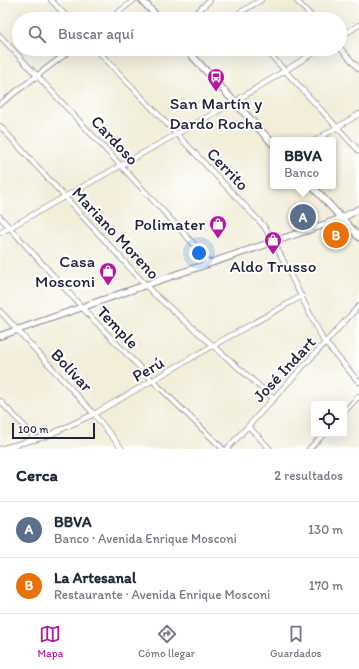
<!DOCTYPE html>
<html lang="es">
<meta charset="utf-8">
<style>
body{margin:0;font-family:Itim,sans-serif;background:#f6f6f7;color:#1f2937}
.controls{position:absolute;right:12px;bottom:12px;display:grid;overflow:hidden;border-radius:4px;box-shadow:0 4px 16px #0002}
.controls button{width:36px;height:36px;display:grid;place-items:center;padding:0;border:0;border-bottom:1px solid #e0e1e3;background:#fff;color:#1f2937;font:20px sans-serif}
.scale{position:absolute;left:12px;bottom:10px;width:83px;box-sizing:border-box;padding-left:4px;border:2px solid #22223b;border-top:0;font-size:11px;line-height:14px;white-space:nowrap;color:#22223b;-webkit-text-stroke:3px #fff;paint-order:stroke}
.you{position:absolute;left:199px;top:253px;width:14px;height:14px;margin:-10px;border:3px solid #fff;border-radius:50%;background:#1a73e8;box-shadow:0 0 0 6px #1a73e833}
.badge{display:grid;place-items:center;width:26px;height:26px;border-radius:50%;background:#b5179e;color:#fff;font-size:13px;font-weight:700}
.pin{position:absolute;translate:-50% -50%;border:2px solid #fff;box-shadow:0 1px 4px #0006}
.popup{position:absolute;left:270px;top:137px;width:66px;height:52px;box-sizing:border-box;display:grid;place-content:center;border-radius:4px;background:#fff;filter:drop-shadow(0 1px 3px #0005);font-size:13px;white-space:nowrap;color:#747a83}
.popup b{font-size:15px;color:#1f2937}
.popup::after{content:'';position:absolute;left:50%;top:100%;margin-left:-8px;border:8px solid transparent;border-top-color:#fff}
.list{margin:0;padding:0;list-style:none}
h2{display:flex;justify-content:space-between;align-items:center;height:52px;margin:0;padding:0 16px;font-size:17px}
h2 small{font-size:13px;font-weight:400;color:#747a83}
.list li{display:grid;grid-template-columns:26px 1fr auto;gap:12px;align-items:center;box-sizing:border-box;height:56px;padding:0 16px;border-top:1px solid #e0e1e3}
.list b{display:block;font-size:15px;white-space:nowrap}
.list p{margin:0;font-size:13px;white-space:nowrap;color:#747a83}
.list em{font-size:13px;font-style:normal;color:#747a83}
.icon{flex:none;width:22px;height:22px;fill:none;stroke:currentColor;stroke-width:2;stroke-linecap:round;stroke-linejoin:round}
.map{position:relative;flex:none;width:359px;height:449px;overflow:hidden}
.search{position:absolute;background:#fff;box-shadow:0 4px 16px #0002;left:12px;right:12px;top:12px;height:44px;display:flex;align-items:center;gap:10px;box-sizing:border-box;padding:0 14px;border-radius:22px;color:#747a83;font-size:15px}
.sheet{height:164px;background:#fff}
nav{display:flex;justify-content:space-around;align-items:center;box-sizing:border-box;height:56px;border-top:1px solid #e0e1e3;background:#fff;font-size:11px;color:#747a83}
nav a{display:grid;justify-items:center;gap:2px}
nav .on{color:#b5179e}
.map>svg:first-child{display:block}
</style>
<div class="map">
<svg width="359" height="449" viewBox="0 0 359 449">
<rect width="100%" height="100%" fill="#fff"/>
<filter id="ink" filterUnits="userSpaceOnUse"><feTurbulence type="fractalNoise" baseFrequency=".025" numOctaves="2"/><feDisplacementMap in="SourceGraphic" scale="8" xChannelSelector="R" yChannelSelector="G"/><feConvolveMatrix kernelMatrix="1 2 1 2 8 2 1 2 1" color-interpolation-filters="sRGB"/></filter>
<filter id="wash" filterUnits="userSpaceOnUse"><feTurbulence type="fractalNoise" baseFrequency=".012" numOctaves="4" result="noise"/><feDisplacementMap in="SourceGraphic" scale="16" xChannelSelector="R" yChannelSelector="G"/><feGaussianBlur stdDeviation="0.9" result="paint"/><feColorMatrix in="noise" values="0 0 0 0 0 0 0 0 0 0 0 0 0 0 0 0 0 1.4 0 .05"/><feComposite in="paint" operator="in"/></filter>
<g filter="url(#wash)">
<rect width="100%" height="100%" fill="#f2eeda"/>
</g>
<g filter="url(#ink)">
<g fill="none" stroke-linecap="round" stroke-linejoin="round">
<g stroke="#8a888a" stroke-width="6">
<g id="minor">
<polyline points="51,0 69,19"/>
<polyline points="296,0 314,19"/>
<polyline points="110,19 134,0"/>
<polyline points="190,19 210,0"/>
<polyline points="229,19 261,0"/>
<polyline points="0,36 204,255 208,264"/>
<polyline points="340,37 359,25"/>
<polyline points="340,48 359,69"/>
<polyline points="96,49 263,225 274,242 323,340 359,382"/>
<polyline points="265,49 359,151"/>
<polyline points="0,104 72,49"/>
<polyline points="0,126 153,293 274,399"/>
<polyline points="316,140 359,114"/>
<polyline points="0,217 89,315 153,381 223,449"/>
<polyline points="0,233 234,102 320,49"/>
<polyline points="0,311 94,414 122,449"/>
<polyline points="0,401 30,432 35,440"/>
<polyline points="344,412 359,396"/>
<polyline points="249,427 270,449"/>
<polyline points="0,449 47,436 94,414 214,345 302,296"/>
<polyline points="227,449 359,306"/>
<polyline points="309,449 324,434"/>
</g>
</g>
<g stroke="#8a888a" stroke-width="8">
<g id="secondary">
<polyline points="142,0 159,19"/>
<polyline points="186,49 273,144"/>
<polyline points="312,186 359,237"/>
<polyline points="0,336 157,281 326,224 342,218 359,209"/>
</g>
</g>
<use href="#minor" stroke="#fff" stroke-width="4.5"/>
<use href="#secondary" stroke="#fff" stroke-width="6"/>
</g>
</g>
<defs>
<g id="bus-pin" transform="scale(0.9)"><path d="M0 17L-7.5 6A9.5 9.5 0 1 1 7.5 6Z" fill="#b5179e" stroke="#fff"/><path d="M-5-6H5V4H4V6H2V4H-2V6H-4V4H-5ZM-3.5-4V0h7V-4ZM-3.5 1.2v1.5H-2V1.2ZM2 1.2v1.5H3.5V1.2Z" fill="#fff"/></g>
<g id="shop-pin" transform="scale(0.9)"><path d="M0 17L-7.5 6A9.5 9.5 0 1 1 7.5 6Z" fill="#b5179e" stroke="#fff"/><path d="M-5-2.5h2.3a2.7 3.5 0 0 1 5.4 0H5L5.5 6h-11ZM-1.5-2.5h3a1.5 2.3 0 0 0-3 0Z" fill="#fff"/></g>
</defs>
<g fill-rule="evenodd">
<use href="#bus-pin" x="216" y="77"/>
<use href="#shop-pin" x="218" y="224"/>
<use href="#shop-pin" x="273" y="240"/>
<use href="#shop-pin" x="108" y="271"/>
</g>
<g text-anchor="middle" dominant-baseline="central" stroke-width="4" stroke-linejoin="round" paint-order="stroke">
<g font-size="17" fill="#22223b" stroke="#fff">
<text x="216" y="103">San Martín y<tspan x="216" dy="20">Dardo Rocha</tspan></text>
<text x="205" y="224" text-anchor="end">Polimater</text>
<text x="95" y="261" text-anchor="end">Casa<tspan x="95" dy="20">Mosconi</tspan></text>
<text x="273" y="266">Aldo Trusso</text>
</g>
<g font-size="17" fill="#22223b" stroke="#fff">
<text transform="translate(115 140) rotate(47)">Cardoso</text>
<text transform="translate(228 169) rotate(46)">Cerrito</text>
<text transform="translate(116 233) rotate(47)">Mariano Moreno</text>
<text transform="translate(118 327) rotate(46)">Temple</text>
<text transform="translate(148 369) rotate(-30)">Perú</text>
<text transform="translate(284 369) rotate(-47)">José Indart</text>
<text transform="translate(72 370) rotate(47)">Bolívar</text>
</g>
</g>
</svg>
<div class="controls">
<button><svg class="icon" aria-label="locate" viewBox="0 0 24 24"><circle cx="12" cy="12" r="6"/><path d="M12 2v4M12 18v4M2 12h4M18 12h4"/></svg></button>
</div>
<div class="scale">100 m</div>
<div class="you"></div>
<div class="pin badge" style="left:303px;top:217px;background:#5c6f8a">A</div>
<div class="popup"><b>BBVA</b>Banco</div>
<div class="pin badge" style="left:336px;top:235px;background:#e8710a">B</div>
<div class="search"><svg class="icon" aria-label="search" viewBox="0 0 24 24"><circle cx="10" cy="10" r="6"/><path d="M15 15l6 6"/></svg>Buscar aquí</div>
</div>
<section class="sheet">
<h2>Cerca<small>2 resultados</small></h2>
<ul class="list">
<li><span class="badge" style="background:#5c6f8a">A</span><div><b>BBVA</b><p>Banco · Avenida Enrique Mosconi</p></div><em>130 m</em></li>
<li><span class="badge" style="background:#e8710a">B</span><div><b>La Artesanal</b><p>Restaurante · Avenida Enrique Mosconi</p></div><em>170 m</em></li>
</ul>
</section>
<nav>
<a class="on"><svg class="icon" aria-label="map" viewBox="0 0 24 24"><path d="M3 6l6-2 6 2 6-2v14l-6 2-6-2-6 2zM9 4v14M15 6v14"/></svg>Mapa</a>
<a><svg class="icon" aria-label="directions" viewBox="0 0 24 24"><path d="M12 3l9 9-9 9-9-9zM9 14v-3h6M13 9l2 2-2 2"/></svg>Cómo llegar</a>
<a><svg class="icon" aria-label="saved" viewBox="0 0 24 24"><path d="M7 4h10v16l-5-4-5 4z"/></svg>Guardados</a>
</nav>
